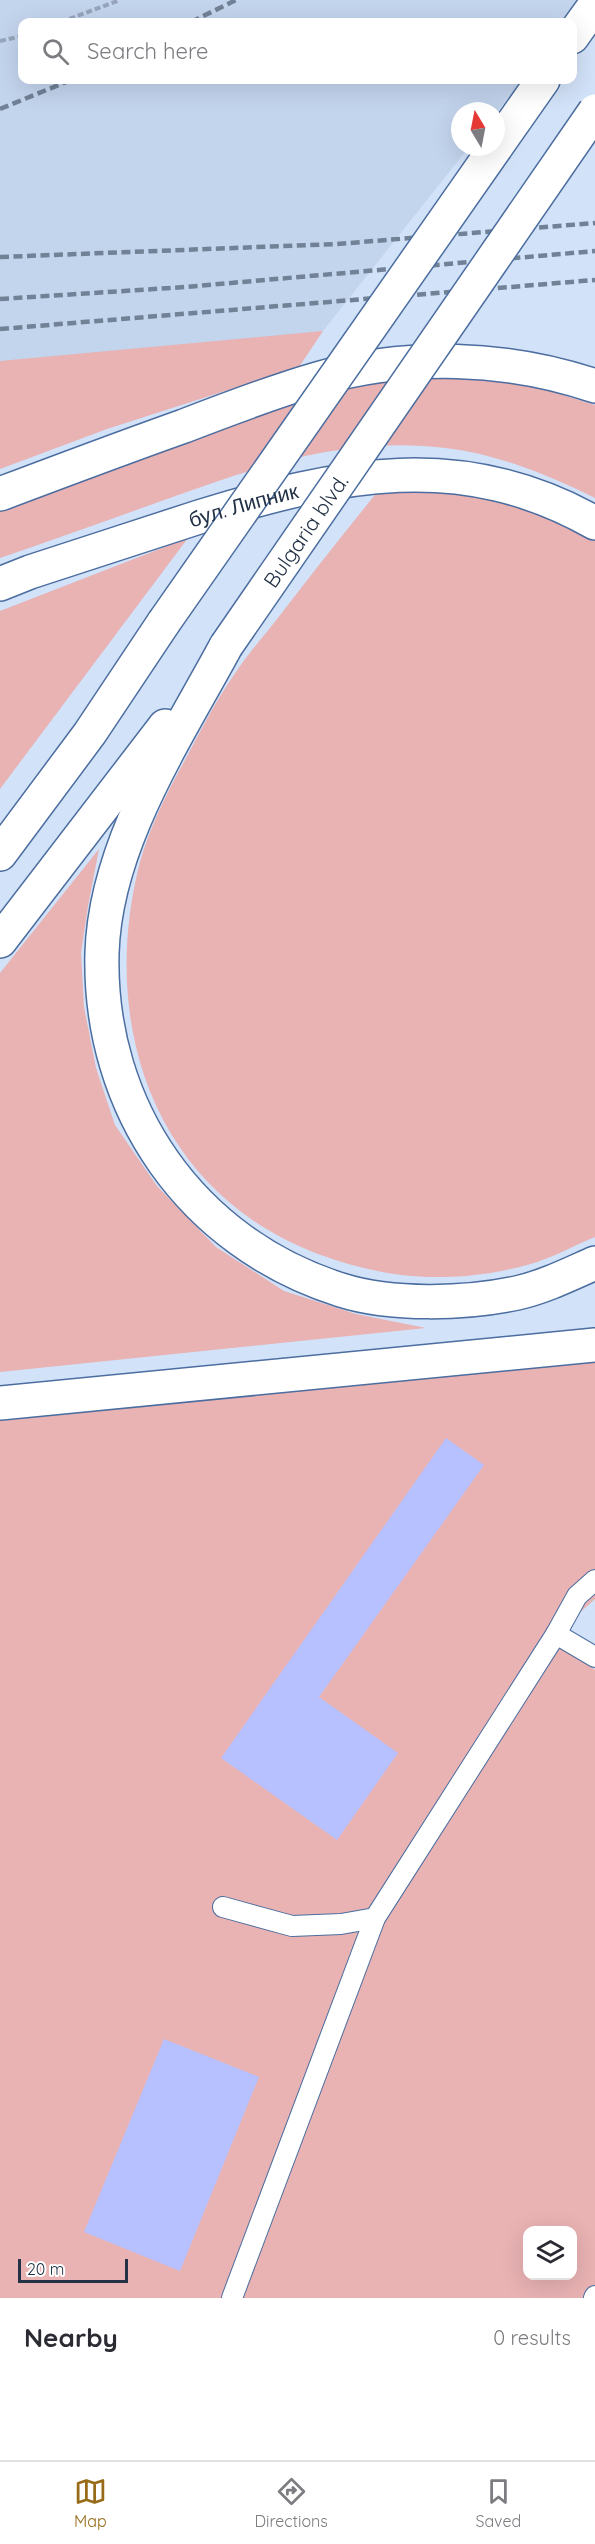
<!DOCTYPE html>
<meta charset="utf-8">
<style>
body{margin:0;font-family:Quicksand,sans-serif;background:#f7f7f7;color:#2b2b33}
.controls{position:absolute;right:18px;bottom:18px;display:grid;overflow:hidden;border-radius:12px;box-shadow:0 6px 24px #0002}
.controls button{width:54px;height:54px;display:grid;place-items:center;padding:0;border:0;border-bottom:2px solid #e1e1e2;background:#fff;color:#2b2b33;font:30px sans-serif}
.compass{position:absolute;left:451px;top:102px;width:54px;height:54px;border-radius:50%;background:#fff;box-shadow:0 6px 24px #0002;rotate:350deg}
.scale{position:absolute;left:18px;bottom:15px;width:110px;box-sizing:border-box;padding-left:6px;border:3px solid #233247;border-top:0;font-size:16px;line-height:21px;white-space:nowrap;color:#233247;-webkit-text-stroke:4px #fff;paint-order:stroke}
.list{margin:0;padding:0;list-style:none}
h2{display:flex;justify-content:space-between;align-items:center;height:78px;margin:0;padding:0 24px;font-size:26px}
h2 small{font-size:20px;font-weight:400;color:#7c7c81}
.icon{flex:none;width:33px;height:33px;fill:none;stroke:currentColor;stroke-width:2;stroke-linecap:round;stroke-linejoin:round}
.map{position:relative;flex:none;width:595px;height:2298px;overflow:hidden}
.search{position:absolute;background:#fff;box-shadow:0 6px 24px #0002;left:18px;right:18px;top:18px;height:66px;display:flex;align-items:center;gap:15px;box-sizing:border-box;padding:0 21px;border-radius:12px;color:#7c7c81;font-size:22px}
.sheet{height:162px;background:#fff}
nav{display:flex;justify-content:space-around;align-items:center;box-sizing:border-box;height:84px;border-top:2px solid #e1e1e2;background:#fff;font-size:16px;color:#7c7c81}
nav a{display:grid;justify-items:center;gap:3px}
nav .on{color:#976b18}
.map>svg:first-child{display:block}
</style>
<div class="map">
<svg width="595" height="2298" viewBox="0 0 595 2298">
<rect width="100%" height="100%" fill="#d2e2f8"/>
<polygon fill="#c3d4ed" points="0,0 585,0 567,22 22,22 22,80 522,80 496,113 460,111 460,147 469,147 323,331 0,459"/>
<g fill="#e9b2b3" fill-rule="evenodd">
<polygon points="323,331 299,367 107,429 0,469 0,361"/>
<path d="M 460,378 L 528,384 L 595,405 L 595,498 C 548,475 498,454 445,448 C 344,436 260,466 167,499 C 111,519 56,539 0,558 L 0,511 L 233,422 L 342,388 L 395,380 Z"/>
<path d="M 383,485 L 413,486 L 535,507 L 595,536 L 595,1237 C 573,1246 550,1259 527,1265 C 501,1272 471,1277 443,1277 C 399,1278 359,1269 318,1254 C 154,1192 98,1024 140,862 C 150,827 166,794 184,762 C 200,732 216,700 236,672 C 249,652 266,634 281,614 C 314,571 348,528 383,485 Z"/>
<polygon points="188,538 0,789 0,611"/>
<polygon points="99,849 88,906 81,953 84,1007 96,1068 115,1125 157,1186 216,1247 284,1291 356,1314 426,1328 0,1372 0,973"/>
<path d="M 595,1361 L 595,1599 L 556,1634 L 595,1670 L 595,2298 L 0,2298 L 0,1421 ZM 528,2230 L 572,2230 L 572,2276 L 528,2276 Z"/>
</g>
<g fill="#b7c1ff">
<polygon points="446,1438 484,1465 319,1697 398,1753 337,1840 221,1758"/>
<polygon points="164,2039 259,2077 180,2271 84,2232"/>
</g>
<g fill="none" stroke-linecap="round" stroke-linejoin="round">
<g stroke="#4b6d9f" stroke-width="22">
<g id="service">
<polyline points="595,1580 577,1596 556,1634 595,1657"/>
<polyline points="223,1907 292,1926 341,1924 375,1918"/>
<polyline points="232,2298 375,1918 556,1634"/>
<polyline points="594,2298 595,2296"/>
</g>
</g>
<g stroke="#4b6d9f" stroke-width="36">
<g id="primary">
<path d="M 0,494 C 61,471 122,448 184,426 C 228,409 272,392 317,379 C 407,353 507,356 595,386"/>
<path id="s1" d="M 0,584 L 30,572 C 86,554 143,535 199,517 C 338,474 461,447 595,523"/>
</g>
</g>
<g stroke="#4b6d9f" stroke-width="36">
<g id="trunk">
<polyline points="572,37 595,5"/>
<polyline points="496,147 543,80"/>
<path d="M 226,646 C 176,739 105,844 102,953 C 98,1109 192,1243 341,1290 C 391,1306 466,1304 517,1293 C 544,1287 570,1274 595,1263"/>
<polyline points="0,854 90,733 164,622"/>
<polyline points="0,941 165,726"/>
<polyline points="0,1403 595,1345"/>
</g>
</g>
<g stroke="#96a5bb" stroke-width="4" stroke-dasharray="6 3" stroke-linecap="butt">
<polyline points="61,22 120,0"/>
<polyline points="0,41 22,36"/>
</g>
<use href="#service" stroke="#fff" stroke-width="20"/>
<use href="#primary" stroke="#fff" stroke-width="33"/>
<use href="#trunk" stroke="#fff" stroke-width="33"/>
<g stroke="#718196" stroke-width="4.5" stroke-dasharray="9 4.5" stroke-linecap="butt">
<polyline points="191,22 236,0"/>
<polyline points="0,109 71,80"/>
<polyline points="0,257 337,244 595,223"/>
<polyline points="0,299 185,287 595,251"/>
<polyline points="0,329 595,280"/>
</g>
<g stroke="#4b6d9f" stroke-width="36" stroke-linecap="butt">
<g id="trunk-bridge">
<polyline points="164,622 496,147"/>
<path id="s2" d="M 226,646 L 595,111"/>
</g>
</g>
<use href="#trunk-bridge" stroke="#fff" stroke-width="33"/>
</g>
<g text-anchor="middle" dominant-baseline="central" stroke-width="6" stroke-linejoin="round" paint-order="stroke">
<g font-size="21" fill="#233247" stroke="#fff">
<text stroke="none"><textPath href="#s1" startOffset="256">бул. Липник</textPath></text>
<text stroke="none"><textPath href="#s2" startOffset="140">Bulgaria blvd.</textPath></text>
</g>
</g>
</svg>
<div class="controls">
<button><svg class="icon" aria-label="layers" viewBox="0 0 24 24"><path d="M12 4l9 5-9 5-9-5zM3 14l9 5 9-5"/></svg></button>
</div>
<svg class="compass" viewBox="-18 -18 36 36"><path d="M0-13l5 13h-10z" fill="#e53935"/><path d="M0 13l5-13h-10z" fill="#7c7c81"/></svg>
<div class="scale">20 m</div>
<div class="search"><svg class="icon" aria-label="search" viewBox="0 0 24 24"><circle cx="10" cy="10" r="6"/><path d="M15 15l6 6"/></svg>Search here</div>
</div>
<section class="sheet">
<h2>Nearby<small>0 results</small></h2>
<ul class="list">
</ul>
</section>
<nav>
<a class="on"><svg class="icon" aria-label="map" viewBox="0 0 24 24"><path d="M3 6l6-2 6 2 6-2v14l-6 2-6-2-6 2zM9 4v14M15 6v14"/></svg>Map</a>
<a><svg class="icon" aria-label="directions" viewBox="0 0 24 24"><path d="M12 3l9 9-9 9-9-9zM9 14v-3h6M13 9l2 2-2 2"/></svg>Directions</a>
<a><svg class="icon" aria-label="saved" viewBox="0 0 24 24"><path d="M7 4h10v16l-5-4-5 4z"/></svg>Saved</a>
</nav>
